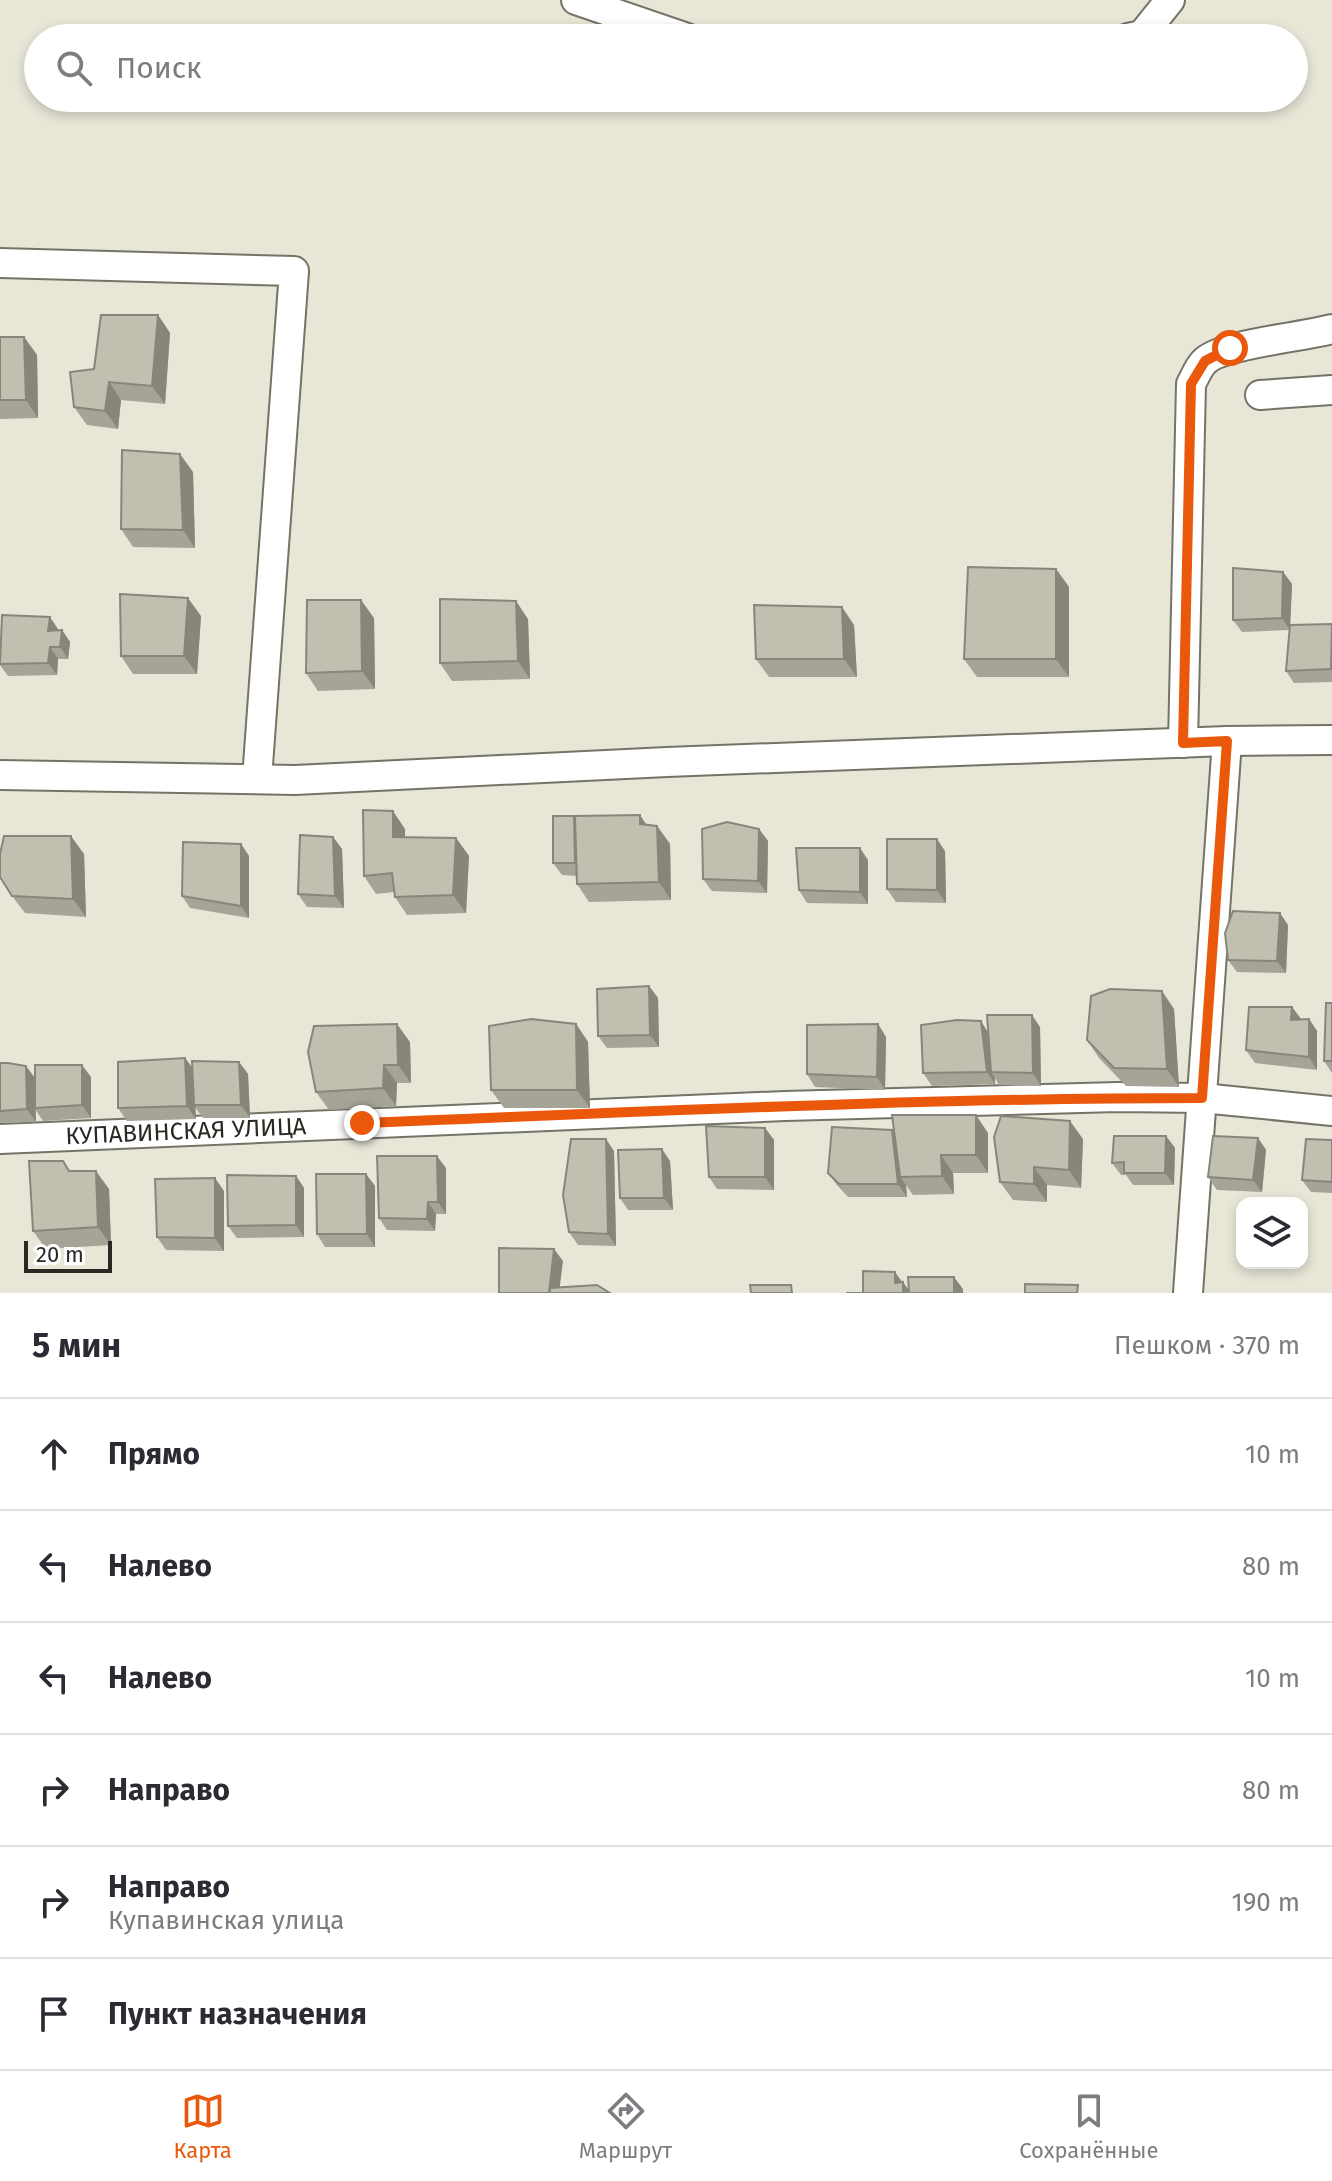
<!DOCTYPE html>
<html lang="ru">
<meta charset="utf-8">
<style>
body{margin:0;font-family:"Fira Sans",sans-serif;background:#f2f2f3;color:#2b2b33}
.controls{position:absolute;right:24px;bottom:24px;display:grid;overflow:hidden;border-radius:16px;box-shadow:0 4px 12px #0003}
.controls button{width:72px;height:72px;display:grid;place-items:center;padding:0;border:0;border-bottom:2px solid #e1e1e2;background:#fff;color:#2b2b33;font:40px sans-serif}
.scale{position:absolute;left:24px;bottom:20px;width:88px;box-sizing:border-box;padding-left:8px;border:4px solid #292823;border-top:0;font-size:22px;line-height:28px;white-space:nowrap;color:#292823;-webkit-text-stroke:6px #fff;paint-order:stroke}
.stop{position:absolute;width:24px;height:24px;margin:-18px;border:6px solid #ea580c;border-radius:50%;background:#fff}
.stop.end{background:#ea580c;border-color:#fff;box-shadow:0 2px 8px #0008}
.list{margin:0;padding:0;list-style:none}
h2{display:flex;justify-content:space-between;align-items:center;height:104px;margin:0;padding:0 32px;font-size:34px}
h2 small{font-size:26px;font-weight:400;color:#7c7c81}
.list li{display:grid;grid-template-columns:52px 1fr auto;gap:24px;align-items:center;box-sizing:border-box;height:112px;padding:0 32px;border-top:2px solid #e1e1e2}
.list b{display:block;font-size:30px;white-space:nowrap}
.list p{margin:0;font-size:26px;white-space:nowrap;color:#7c7c81}
.list em{font-size:26px;font-style:normal;color:#7c7c81}
.icon{flex:none;width:44px;height:44px;fill:none;stroke:currentColor;stroke-width:2;stroke-linecap:round;stroke-linejoin:round}
.map{position:relative;flex:none;width:1332px;height:1293px;overflow:hidden}
.search{position:absolute;background:#fff;box-shadow:0 4px 12px #0003;left:24px;right:24px;top:24px;height:88px;display:flex;align-items:center;gap:20px;box-sizing:border-box;padding:0 28px;border-radius:44px;color:#7c7c81;font-size:30px}
.sheet{height:776px;background:#fff}
nav{display:flex;justify-content:space-around;align-items:center;box-sizing:border-box;height:112px;border-top:2px solid #e1e1e2;background:#fff;font-size:22px;color:#7c7c81}
nav a{display:grid;justify-items:center;gap:4px}
nav .on{color:#ea580c}
.map>svg:first-child{display:block}
</style>
<div class="map">
<svg width="1332" height="1293" viewBox="0 0 1332 1293">
<rect width="100%" height="100%" fill="#e7e6d7"/>
<g fill="none" stroke-linecap="round" stroke-linejoin="round">
<g stroke="#747366" stroke-width="32">
<g id="minor">
<polyline points="576,0 687,38"/>
<polyline points="1128,38 1142,35 1170,0"/>
<polyline points="0,263 294,271 257,779"/>
<polyline points="1260,395 1332,390"/>
<path d="M 1183,743 L 1191,384 C 1195,377 1198,368 1204,362 C 1220,344 1304,337 1332,329"/>
<polyline points="0,775 295,780 667,762 1227,741 1332,740"/>
<path id="s1" d="M 0,1139 L 785,1106 L 1118,1097 L 1202,1098 L 1332,1111"/>
<polyline points="1188,1293 1227,741"/>
</g>
</g>
<use href="#minor" stroke="#fff" stroke-width="28"/>
</g>
<g fill="#a5a497">
<polygon points="158,315 170,333 165,404 121,400 118,429 87,425 74,407 94,369"/>
<polygon points="0,337 24,337 37,355 38,418 0,419"/>
<polygon points="193,472 195,548 133,547 121,529"/>
<polygon points="1056,569 1069,587 1069,677 977,677 964,659"/>
<polygon points="1283,572 1292,584 1290,625 1332,624 1332,682 1294,683 1286,671 1289,630 1242,632 1233,620"/>
<polygon points="201,616 197,674 133,674 121,656"/>
<polygon points="374,618 375,689 318,691 306,673"/>
<polygon points="528,619 530,679 452,681 440,663"/>
<polygon points="854,625 857,677 769,677 756,659"/>
<polygon points="58,629 58,630 62,630 70,642 68,659 58,659 57,675 8,676 0,665 0,654"/>
<polygon points="647,825 657,826 670,844 671,900 589,902 577,884 577,876 562,875 553,863"/>
<polygon points="405,829 405,837 456,838 469,856 466,913 407,915 395,897 394,892 376,894 364,876"/>
<polygon points="759,829 768,841 767,893 712,891 703,879"/>
<polygon points="333,837 342,849 344,908 307,907 298,894"/>
<polygon points="241,844 249,856 249,918 190,908 182,896"/>
<polygon points="945,851 946,903 896,902 887,889"/>
<polygon points="84,854 86,917 25,913 12,896"/>
<polygon points="868,860 868,904 807,903 799,890"/>
<polygon points="1288,925 1286,973 1237,972 1228,960"/>
<polygon points="649,986 658,998 659,1047 607,1048 598,1036"/>
<polygon points="1332,1003 1332,1073 1324,1061"/>
<polygon points="1292,1007 1301,1019 1309,1019 1317,1031 1317,1070 1255,1063 1246,1050"/>
<polygon points="1174,1009 1179,1087 1126,1086 1099,1058 1087,1040"/>
<polygon points="576,1024 588,1042 590,1108 504,1108 491,1090"/>
<polygon points="878,1024 886,1037 885,1090 815,1087 807,1074"/>
<polygon points="1040,1027 1041,1086 999,1085 995,1078 995,1084 932,1086 923,1073 988,1032"/>
<polygon points="410,1042 411,1083 397,1083 396,1106 329,1110 316,1092"/>
<polygon points="185,1058 192,1068 239,1062 248,1074 250,1118 203,1118 195,1107 196,1119 127,1121 118,1108"/>
<polygon points="0,1063 35,1078 91,1077 91,1118 43,1121 35,1109 36,1122 0,1123"/>
<polygon points="765,1128 774,1140 774,1190 717,1189 709,1177"/>
<polygon points="892,1130 894,1134 988,1133 988,1173 953,1173 954,1194 913,1195 906,1185 907,1197 848,1197 837,1185 828,1173"/>
<polygon points="1166,1136 1175,1148 1174,1185 1133,1185 1126,1175 1121,1175 1112,1163"/>
<polygon points="1258,1138 1266,1150 1262,1192 1217,1190 1208,1177"/>
<polygon points="1083,1139 1081,1188 1047,1185 1047,1202 1013,1200 1000,1182"/>
<polygon points="1332,1140 1332,1193 1311,1192 1302,1180"/>
<polygon points="614,1151 616,1246 578,1245 569,1232"/>
<polygon points="670,1161 673,1210 628,1210 620,1198"/>
<polygon points="446,1168 446,1214 436,1214 435,1231 387,1230 379,1218"/>
<polygon points="70,1171 109,1189 111,1245 46,1249 33,1231"/>
<polygon points="366,1174 375,1186 375,1247 325,1247 317,1234"/>
<polygon points="296,1176 304,1188 304,1237 237,1238 228,1226"/>
<polygon points="224,1191 224,1251 166,1250 157,1237"/>
</g>
<g fill="#86867b">
<polygon points="158,315 170,333 165,404 152,386"/>
<polygon points="24,337 37,355 38,418 26,400"/>
<polygon points="109,382 121,400 118,429 105,411"/>
<polygon points="180,454 193,472 195,548 183,530"/>
<polygon points="1056,569 1069,587 1069,677 1056,659"/>
<polygon points="1283,572 1292,584 1290,630 1282,618"/>
<polygon points="188,598 201,616 197,674 184,656"/>
<polygon points="361,600 374,618 375,689 362,671"/>
<polygon points="516,601 528,619 530,679 518,661"/>
<polygon points="842,607 854,625 857,677 844,659"/>
<polygon points="50,617 58,629 57,643 48,631"/>
<polygon points="62,630 70,642 68,659 60,647"/>
<polygon points="50,647 58,659 57,675 48,663"/>
<polygon points="393,811 405,829 405,855 393,837"/>
<polygon points="640,815 652,833 640,824"/>
<polygon points="657,826 670,844 671,900 659,882"/>
<polygon points="759,829 768,841 767,893 758,881"/>
<polygon points="71,836 84,854 86,917 73,899"/>
<polygon points="333,837 342,849 344,908 335,896"/>
<polygon points="456,838 469,856 466,913 453,895"/>
<polygon points="937,839 945,851 946,903 937,890"/>
<polygon points="241,844 249,856 249,918 241,906"/>
<polygon points="860,848 868,860 868,904 860,892"/>
<polygon points="1280,913 1288,925 1286,973 1277,961"/>
<polygon points="649,986 658,998 659,1047 650,1035"/>
<polygon points="1162,991 1174,1009 1179,1087 1167,1069"/>
<polygon points="1292,1007 1301,1019 1291,1020"/>
<polygon points="1032,1015 1040,1027 1041,1086 1033,1073"/>
<polygon points="1309,1019 1317,1031 1317,1070 1309,1057"/>
<polygon points="981,1021 989,1034 991,1072 995,1078 995,1084 987,1072"/>
<polygon points="397,1024 410,1042 411,1083 398,1065"/>
<polygon points="576,1024 588,1042 590,1108 577,1090"/>
<polygon points="878,1024 886,1037 885,1090 877,1077"/>
<polygon points="185,1058 194,1070 196,1119 187,1106"/>
<polygon points="239,1062 248,1074 250,1118 241,1105"/>
<polygon points="82,1065 91,1077 91,1118 82,1105"/>
<polygon points="384,1065 397,1083 396,1106 383,1088"/>
<polygon points="26,1066 35,1078 36,1122 27,1109"/>
<polygon points="976,1115 988,1133 988,1173 976,1155"/>
<polygon points="1070,1121 1083,1139 1081,1188 1069,1170"/>
<polygon points="765,1128 774,1140 774,1190 765,1177"/>
<polygon points="892,1130 900,1142 900,1177 906,1185 907,1197 898,1184"/>
<polygon points="1166,1136 1175,1148 1174,1185 1165,1173"/>
<polygon points="1258,1138 1266,1150 1262,1192 1253,1180"/>
<polygon points="606,1139 614,1151 616,1246 608,1234"/>
<polygon points="662,1149 670,1161 673,1210 664,1198"/>
<polygon points="941,1155 953,1173 954,1194 942,1176"/>
<polygon points="437,1156 446,1168 446,1214 438,1202"/>
<polygon points="1034,1167 1047,1185 1047,1202 1034,1184"/>
<polygon points="96,1171 109,1189 111,1245 98,1227"/>
<polygon points="366,1174 375,1186 375,1247 367,1234"/>
<polygon points="296,1176 304,1188 304,1237 296,1225"/>
<polygon points="215,1178 224,1191 224,1251 215,1238"/>
<polygon points="428,1202 436,1214 435,1231 427,1219"/>
<polygon points="554,1249 563,1261 559,1293 549,1293"/>
<polygon points="895,1272 903,1283 903,1282 911,1293 902,1293 895,1283"/>
<polygon points="954,1277 963,1289 963,1293 954,1293"/>
</g>
<g fill="#c0bfb0" stroke="#86867b" stroke-width="2">
<polygon points="101,315 158,315 152,386 109,382 105,411 74,407 70,372 94,369"/>
<polygon points="0,337 24,337 26,400 0,400"/>
<polygon points="122,450 180,454 183,530 121,529"/>
<polygon points="968,567 1056,569 1056,659 964,659"/>
<polygon points="1233,568 1283,572 1282,618 1233,620"/>
<polygon points="120,594 188,598 184,656 121,656"/>
<polygon points="440,599 516,601 518,661 440,663"/>
<polygon points="307,600 361,600 362,671 306,673"/>
<polygon points="754,605 842,607 844,659 756,659"/>
<polygon points="2,615 50,617 48,631 62,630 60,647 50,647 48,663 0,664"/>
<polygon points="1332,624 1331,669 1286,671 1290,625"/>
<polygon points="363,810 393,811 393,837 456,838 453,895 395,897 392,873 364,876"/>
<polygon points="640,815 640,824 657,826 659,882 577,884 575,816"/>
<polygon points="553,816 574,816 575,863 553,863"/>
<polygon points="727,822 759,829 758,881 703,879 702,829"/>
<polygon points="300,835 333,837 335,896 298,894"/>
<polygon points="4,836 71,836 73,899 12,896 0,877 0,854"/>
<polygon points="887,839 937,839 937,890 887,889"/>
<polygon points="183,842 241,844 241,906 182,896"/>
<polygon points="796,848 860,848 860,892 799,890"/>
<polygon points="1233,911 1280,913 1277,961 1228,960 1225,933"/>
<polygon points="649,986 650,1035 598,1036 597,989"/>
<polygon points="1110,989 1162,991 1167,1069 1114,1068 1087,1040 1091,996"/>
<polygon points="1326,1003 1332,1003 1332,1061 1324,1061"/>
<polygon points="1249,1007 1292,1007 1291,1020 1309,1019 1309,1057 1246,1050"/>
<polygon points="987,1015 1032,1015 1033,1073 991,1072"/>
<polygon points="531,1019 576,1024 577,1090 491,1090 489,1026"/>
<polygon points="957,1020 981,1021 987,1072 923,1073 921,1025"/>
<polygon points="397,1024 398,1065 384,1065 383,1088 316,1092 308,1052 314,1026"/>
<polygon points="878,1024 877,1077 807,1074 807,1025"/>
<polygon points="185,1058 187,1106 118,1108 118,1062"/>
<polygon points="192,1061 239,1062 241,1105 194,1105"/>
<polygon points="0,1063 8,1063 26,1066 27,1109 0,1111"/>
<polygon points="35,1065 82,1065 82,1105 35,1108"/>
<polygon points="892,1115 976,1115 976,1155 941,1155 942,1176 900,1177"/>
<polygon points="1001,1116 1070,1121 1069,1170 1034,1167 1034,1184 1000,1182 994,1137"/>
<polygon points="706,1126 765,1128 765,1177 709,1177"/>
<polygon points="832,1127 892,1130 898,1184 839,1184 828,1173"/>
<polygon points="1114,1136 1166,1136 1165,1173 1124,1173 1124,1162 1112,1163"/>
<polygon points="1213,1136 1258,1138 1253,1180 1208,1177"/>
<polygon points="571,1139 606,1139 608,1234 569,1232 563,1195"/>
<polygon points="1306,1139 1332,1140 1332,1182 1302,1180"/>
<polygon points="662,1149 664,1198 620,1198 618,1150"/>
<polygon points="377,1156 437,1156 438,1202 428,1202 427,1219 379,1218"/>
<polygon points="29,1161 63,1161 69,1171 96,1171 98,1227 33,1231"/>
<polygon points="316,1174 366,1174 367,1234 317,1234"/>
<polygon points="227,1175 296,1176 296,1225 228,1226"/>
<polygon points="215,1178 215,1238 157,1237 155,1179"/>
<polygon points="499,1248 554,1249 549,1293 499,1293"/>
<polygon points="863,1271 895,1272 895,1283 903,1282 903,1293 846,1293 863,1293"/>
<polygon points="908,1277 954,1277 954,1293 909,1293"/>
<polygon points="1025,1284 1078,1285 1077,1293 1025,1293"/>
<polygon points="597,1285 610,1293 550,1293 550,1288"/>
<polygon points="750,1285 791,1285 792,1293 751,1293"/>
</g>
<g fill="none" stroke-linecap="round" stroke-linejoin="round">
<path stroke="#ea580c" stroke-width="10" d="M 362,1123 C 642,1112 922,1098 1202,1098 L 1227,741 L 1183,743 L 1191,384 L 1205,361 L 1230,348"/>
</g>
<g text-anchor="middle" dominant-baseline="central" stroke-width="8" stroke-linejoin="round" paint-order="stroke">
<g font-size="24" fill="#292823" stroke="#fff">
<text stroke="none"><textPath href="#s1" startOffset="186">КУПАВИНСКАЯ УЛИЦА</textPath></text>
</g>
</g>
</svg>
<div class="controls">
<button><svg class="icon" aria-label="layers" viewBox="0 0 24 24"><path d="M12 4l9 5-9 5-9-5zM3 14l9 5 9-5"/></svg></button>
</div>
<div class="scale">20 m</div>
<div class="stop" style="left:1230px;top:348px"></div>
<div class="stop end" style="left:362px;top:1123px"></div>
<div class="search"><svg class="icon" aria-label="search" viewBox="0 0 24 24"><circle cx="10" cy="10" r="6"/><path d="M15 15l6 6"/></svg>Поиск</div>
</div>
<section class="sheet">
<h2>5 мин<small>Пешком · 370 m</small></h2>
<ul class="list">
<li><svg class="icon" aria-label="ahead" viewBox="0 0 24 24"><path d="M12 20V5M6 11l6-6 6 6"/></svg><div><b>Прямо</b></div><em>10 m</em></li>
<li><svg class="icon" aria-label="left" viewBox="0 0 24 24"><path d="M17 20v-9H6M10 6l-5 5 5 5"/></svg><div><b>Налево</b></div><em>80 m</em></li>
<li><svg class="icon" aria-label="left" viewBox="0 0 24 24"><path d="M17 20v-9H6M10 6l-5 5 5 5"/></svg><div><b>Налево</b></div><em>10 m</em></li>
<li><svg class="icon" aria-label="right" viewBox="0 0 24 24"><path d="M7 20v-9h11M14 6l5 5-5 5"/></svg><div><b>Направо</b></div><em>80 m</em></li>
<li><svg class="icon" aria-label="right" viewBox="0 0 24 24"><path d="M7 20v-9h11M14 6l5 5-5 5"/></svg><div><b>Направо</b><p>Купавинская улица</p></div><em>190 m</em></li>
<li><svg class="icon" aria-label="arrive" viewBox="0 0 24 24"><path d="M6 21V4h12l-3 4 3 4H6"/></svg><div><b>Пункт назначения</b></div></li>
</ul>
</section>
<nav>
<a class="on"><svg class="icon" aria-label="map" viewBox="0 0 24 24"><path d="M3 6l6-2 6 2 6-2v14l-6 2-6-2-6 2zM9 4v14M15 6v14"/></svg>Карта</a>
<a><svg class="icon" aria-label="directions" viewBox="0 0 24 24"><path d="M12 3l9 9-9 9-9-9zM9 14v-3h6M13 9l2 2-2 2"/></svg>Маршрут</a>
<a><svg class="icon" aria-label="saved" viewBox="0 0 24 24"><path d="M7 4h10v16l-5-4-5 4z"/></svg>Сохранённые</a>
</nav>
